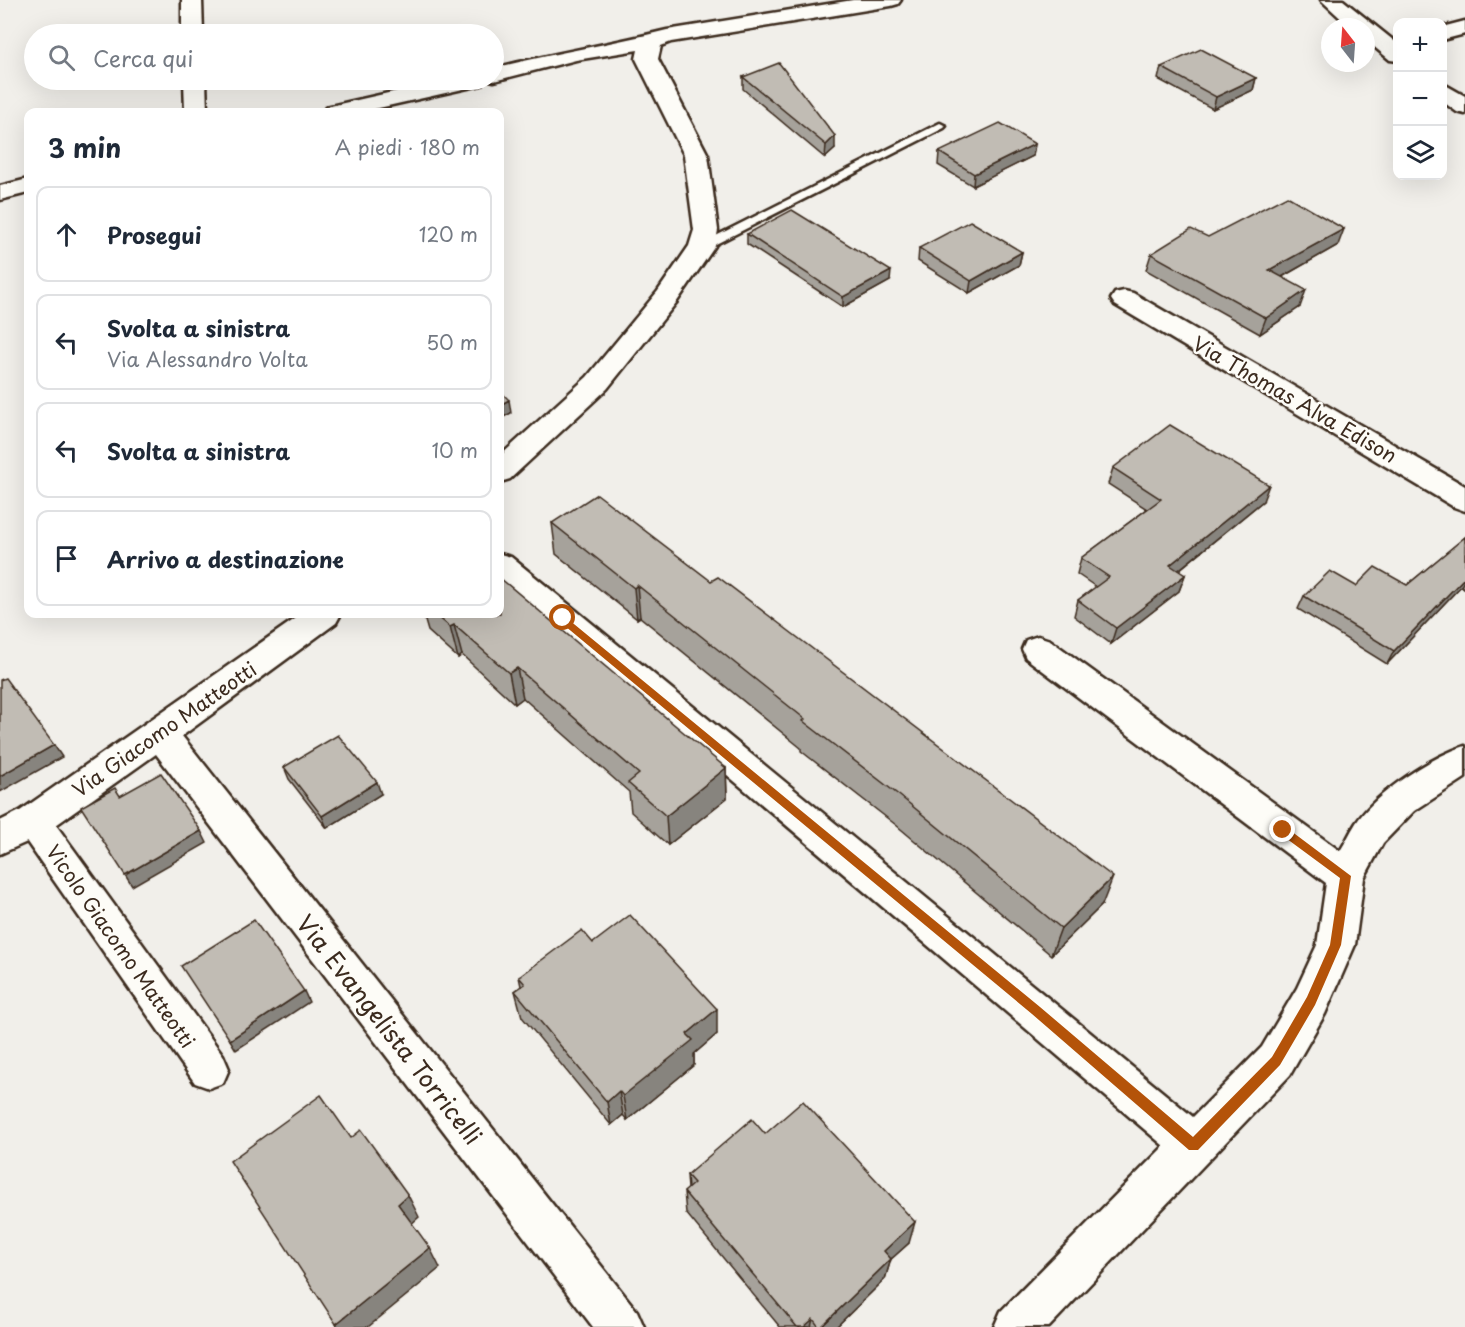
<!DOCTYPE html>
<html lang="it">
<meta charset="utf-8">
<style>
body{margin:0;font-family:"Playpen Sans",sans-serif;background:#f2f2f3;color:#1f2937}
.controls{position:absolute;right:18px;top:18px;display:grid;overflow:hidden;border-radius:12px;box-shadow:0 6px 24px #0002}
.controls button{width:54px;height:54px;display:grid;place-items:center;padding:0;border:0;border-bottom:2px solid #e0e1e3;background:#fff;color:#1f2937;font:30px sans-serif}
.compass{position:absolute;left:1321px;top:18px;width:54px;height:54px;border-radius:50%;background:#fff;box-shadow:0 6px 24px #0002;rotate:343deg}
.stop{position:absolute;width:18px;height:18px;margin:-14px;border:4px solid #b45309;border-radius:50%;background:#fff}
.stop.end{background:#b45309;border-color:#fff;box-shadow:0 2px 6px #0008}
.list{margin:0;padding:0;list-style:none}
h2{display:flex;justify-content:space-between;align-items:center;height:78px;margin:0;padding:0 24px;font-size:26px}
h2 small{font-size:20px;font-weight:400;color:#747a83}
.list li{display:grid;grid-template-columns:39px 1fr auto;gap:18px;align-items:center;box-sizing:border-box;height:96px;margin:0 12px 12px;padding:0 12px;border:2px solid #e0e1e3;border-radius:12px}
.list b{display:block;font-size:22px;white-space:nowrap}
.list p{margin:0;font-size:20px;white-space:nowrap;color:#747a83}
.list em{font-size:20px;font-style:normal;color:#747a83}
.icon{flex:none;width:33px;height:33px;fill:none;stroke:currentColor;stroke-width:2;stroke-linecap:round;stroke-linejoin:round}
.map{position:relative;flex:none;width:1465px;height:1327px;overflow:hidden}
.search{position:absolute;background:#fff;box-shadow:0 6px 24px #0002;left:24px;top:24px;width:480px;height:66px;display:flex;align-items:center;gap:15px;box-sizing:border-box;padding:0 21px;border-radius:33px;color:#747a83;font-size:22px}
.panel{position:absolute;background:#fff;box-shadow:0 6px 24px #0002;left:24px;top:108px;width:480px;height:510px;border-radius:12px}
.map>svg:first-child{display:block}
</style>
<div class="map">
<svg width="1465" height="1327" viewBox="0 0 1465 1327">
<rect width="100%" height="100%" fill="#f1efea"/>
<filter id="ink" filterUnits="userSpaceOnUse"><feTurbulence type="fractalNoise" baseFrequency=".0167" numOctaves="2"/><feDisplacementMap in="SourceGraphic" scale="12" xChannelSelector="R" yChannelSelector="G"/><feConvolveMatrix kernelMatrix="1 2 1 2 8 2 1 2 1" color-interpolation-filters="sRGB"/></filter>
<g filter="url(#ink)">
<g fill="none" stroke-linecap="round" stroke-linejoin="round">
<g stroke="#3b2a1e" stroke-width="5">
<polygon id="lane" points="940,123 946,126 944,128 706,249 702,250 696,246"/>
</g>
<g stroke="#3b2a1e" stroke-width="5">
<g id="street">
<polygon points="182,0 202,0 203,34 182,34"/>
<path d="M 853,0 L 901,0 L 898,4 L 891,6 L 671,42 L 661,46 L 658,59 L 708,155 L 718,230 L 715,246 L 676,303 L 607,389 L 510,479 L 500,482 L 500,456 L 587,377 L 658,291 L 689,246 L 694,230 L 684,155 L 636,59 L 638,50 L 576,60 L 494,81 L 490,80 L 494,80 L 494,68 C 551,54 610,44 667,30 Z"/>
<polygon points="1321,0 1343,0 1398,44 1398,61 1390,60 1366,40 1366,27 1350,27"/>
<polygon points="1465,21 1465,34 1442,40 1442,27"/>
<polygon points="184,80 206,80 207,112 185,112"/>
<polygon points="446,80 484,80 481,85 361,112 323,112 326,107"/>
<polygon points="1442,83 1465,96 1465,114 1457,112 1442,101"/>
<polygon points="28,179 28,193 0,200 0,186"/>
<polygon points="1124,291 1133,293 1465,486 1465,511 1454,507 1115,305 1111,299 1115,293"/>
<path d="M 500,554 L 511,557 L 1193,1117 L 1262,1047 L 1297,988 L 1317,945 L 1326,883 L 1026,658 L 1022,649 L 1026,640 L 1038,636 L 1050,640 L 1340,851 C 1346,842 1350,832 1356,823 C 1377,792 1431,757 1465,746 L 1465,778 L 1414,811 L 1383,843 L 1364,878 L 1355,945 L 1325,1014 L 1290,1075 L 1049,1327 L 994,1327 L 1001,1311 L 1164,1146 L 500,582 Z"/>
<polygon points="302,614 341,614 336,623 182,736 637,1311 644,1327 593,1327 156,754 56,825 223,1055 229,1069 223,1083 209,1088 195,1083 27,842 0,854 0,821 20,811"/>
</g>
</g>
<use href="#lane" fill="#fdfcf7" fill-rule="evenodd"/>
<use href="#street" fill="#fdfcf7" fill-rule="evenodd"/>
</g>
<g fill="#a6a29b" stroke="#3b2a1e" stroke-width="1.5">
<polygon points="1161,67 1256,78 1253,90 1213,109 1158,79"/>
<polygon points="743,77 835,149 825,158 743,89"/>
<polygon points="1035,144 1033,156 973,186 938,165 939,152"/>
<polygon points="747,234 890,281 843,307 747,244"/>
<polygon points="1208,237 1338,245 1282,277 1300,307 1260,334 1146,270 1151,254"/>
<polygon points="919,248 1022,252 1019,265 969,293 918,261"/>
<polygon points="1113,468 1263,501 1178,571 1185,575 1179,591 1111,644 1074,616 1078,600 1096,587 1077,574 1081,558 1147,509 1108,484"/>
<polygon points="552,523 1102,905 1051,955 896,825 801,751 801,748 640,617 637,619 556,554"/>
<polygon points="1465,537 1465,589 1461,586 1387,664 1298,609 1304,596 1356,586 1407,585"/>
<polygon points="423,614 500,614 726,768 727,798 668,845 631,812 629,792 523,698 515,704 462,655 458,658 428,631"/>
<polygon points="284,767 381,794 327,828 289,779"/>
<polygon points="593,943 717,1034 694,1054 694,1065 627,1120 623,1115 611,1125 522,1017 515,991 521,986 519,977"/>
<polygon points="765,1134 909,1243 891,1259 885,1279 836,1327 780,1327 686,1213 684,1192 688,1189 687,1175"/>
</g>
<g fill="#87847e" stroke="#3b2a1e" stroke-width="1.5">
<polygon points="1256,78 1253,90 1213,109 1216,97"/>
<polygon points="835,136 835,149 825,158 826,145"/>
<polygon points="1035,144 1033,156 973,186 974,174"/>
<polygon points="1344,229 1338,245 1264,287 1269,270"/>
<polygon points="1022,252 1019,265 969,293 971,281"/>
<polygon points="891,271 890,281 843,307 843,297"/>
<polygon points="1306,290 1300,307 1260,334 1266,318"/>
<polygon points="509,400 511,413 500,419 500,405"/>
<polygon points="1269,485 1263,501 1165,581 1170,565"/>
<polygon points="1185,575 1179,591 1111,644 1116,628"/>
<polygon points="1465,577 1465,579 1461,586 1387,664 1394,651"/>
<polygon points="637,585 640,617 637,619 634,588"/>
<polygon points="454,625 462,655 458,658 450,627"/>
<polygon points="517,668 523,698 515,704 509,673"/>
<polygon points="54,745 62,757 0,792 0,776"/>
<polygon points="726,768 727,798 668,845 666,816"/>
<polygon points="377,782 381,794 327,828 322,816"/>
<polygon points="201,831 207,843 132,886 125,875"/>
<polygon points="1113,877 1102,905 1051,955 1061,928"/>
<polygon points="304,991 309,1002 236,1050 230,1040"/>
<polygon points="717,1009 717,1034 694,1054 694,1065 627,1120 623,1096 687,1034"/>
<polygon points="619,1091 623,1115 611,1125 607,1102"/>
<polygon points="408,1195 419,1217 410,1225 398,1204"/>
<polygon points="915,1222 909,1243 878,1271 884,1251"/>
<polygon points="430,1248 440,1268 368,1327 338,1327 336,1324"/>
<polygon points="891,1259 885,1279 836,1327 821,1327"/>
<polygon points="813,1319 811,1327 804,1327"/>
</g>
<g fill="#c1bcb4" stroke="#3b2a1e" stroke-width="1.5">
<polygon points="1201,49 1256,78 1216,97 1161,67"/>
<polygon points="779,63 835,136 826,145 743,77"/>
<polygon points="1000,123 1035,144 974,174 939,152"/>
<polygon points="1287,196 1344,229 1269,270 1306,290 1266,318 1151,254 1191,229 1208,237"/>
<polygon points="792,210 891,271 843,297 747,234"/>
<polygon points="970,221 1022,252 971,281 919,248"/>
<polygon points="500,391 509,400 500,405"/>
<polygon points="1170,425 1269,485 1170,565 1185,575 1116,628 1078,600 1109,577 1081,558 1161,499 1113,468"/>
<polygon points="597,494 711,581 718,577 1113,877 1061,928 900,796 803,721 805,719 637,585 634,588 552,523"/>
<polygon points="1465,537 1465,577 1394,651 1304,596 1330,571 1356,586 1375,567 1407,585"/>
<polygon points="500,578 726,768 666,816 628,783 639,774 517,668 509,673 454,625 450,627 435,614 500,614"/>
<polygon points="5,678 54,745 0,776 0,680"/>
<polygon points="338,735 377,782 322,816 284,767"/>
<polygon points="161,773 201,831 125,875 81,807 115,788 120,796"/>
<polygon points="630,915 717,1009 687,1034 693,1040 623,1096 619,1091 607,1102 515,991 525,984 519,977 582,930 593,943"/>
<polygon points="254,920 304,991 230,1040 181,966"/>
<polygon points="321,1095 351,1138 361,1130 408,1195 398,1204 430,1248 336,1324 230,1161"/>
<polygon points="803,1101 915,1222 884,1251 891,1259 821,1327 819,1327 813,1319 804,1327 797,1327 684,1192 694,1183 687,1175 752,1119 765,1134"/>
</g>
</g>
<polygon fill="#b45309" points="563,615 1040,1007 1193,1137 1272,1057 1307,997 1330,945 1340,878 1279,833 1279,827 1283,825 1351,876 1341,945 1315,1005 1280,1065 1198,1150 1189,1150 1032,1014 559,621 558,618"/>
<g text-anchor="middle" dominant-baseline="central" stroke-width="5" stroke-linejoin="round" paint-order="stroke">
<g font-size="20" fill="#3b2a1e" stroke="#fdfcf7">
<text transform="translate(1295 399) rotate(30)">Via Thomas Alva Edison</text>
<text transform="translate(164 729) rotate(-35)">Via Giacomo Matteotti</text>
<text transform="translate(121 946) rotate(55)">Vicolo Giacomo Matteotti</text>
</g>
<g font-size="24" fill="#3b2a1e" stroke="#fdfcf7">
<text transform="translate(390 1029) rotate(52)">Via Evangelista Torricelli</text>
</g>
</g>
</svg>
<div class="controls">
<button>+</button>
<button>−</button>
<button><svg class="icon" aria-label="layers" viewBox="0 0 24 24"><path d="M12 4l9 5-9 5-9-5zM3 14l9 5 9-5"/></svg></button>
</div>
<svg class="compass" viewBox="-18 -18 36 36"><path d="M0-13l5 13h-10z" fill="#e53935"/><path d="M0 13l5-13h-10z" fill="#747a83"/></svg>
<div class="stop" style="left:563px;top:618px"></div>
<div class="stop end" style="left:1283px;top:830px"></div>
<div class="search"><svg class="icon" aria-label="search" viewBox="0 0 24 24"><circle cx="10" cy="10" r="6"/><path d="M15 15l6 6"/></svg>Cerca qui</div>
<section class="panel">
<h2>3 min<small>A piedi · 180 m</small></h2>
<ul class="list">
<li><svg class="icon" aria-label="ahead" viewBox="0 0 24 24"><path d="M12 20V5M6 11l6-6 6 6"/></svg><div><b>Prosegui</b></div><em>120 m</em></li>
<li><svg class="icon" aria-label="left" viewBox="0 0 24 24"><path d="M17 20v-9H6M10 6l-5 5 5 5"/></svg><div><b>Svolta a sinistra</b><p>Via Alessandro Volta</p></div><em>50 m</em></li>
<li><svg class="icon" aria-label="left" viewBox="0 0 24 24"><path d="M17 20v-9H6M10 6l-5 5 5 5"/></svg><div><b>Svolta a sinistra</b></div><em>10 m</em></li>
<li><svg class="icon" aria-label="arrive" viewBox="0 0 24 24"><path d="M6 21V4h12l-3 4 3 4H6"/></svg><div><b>Arrivo a destinazione</b></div></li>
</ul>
</section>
</div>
